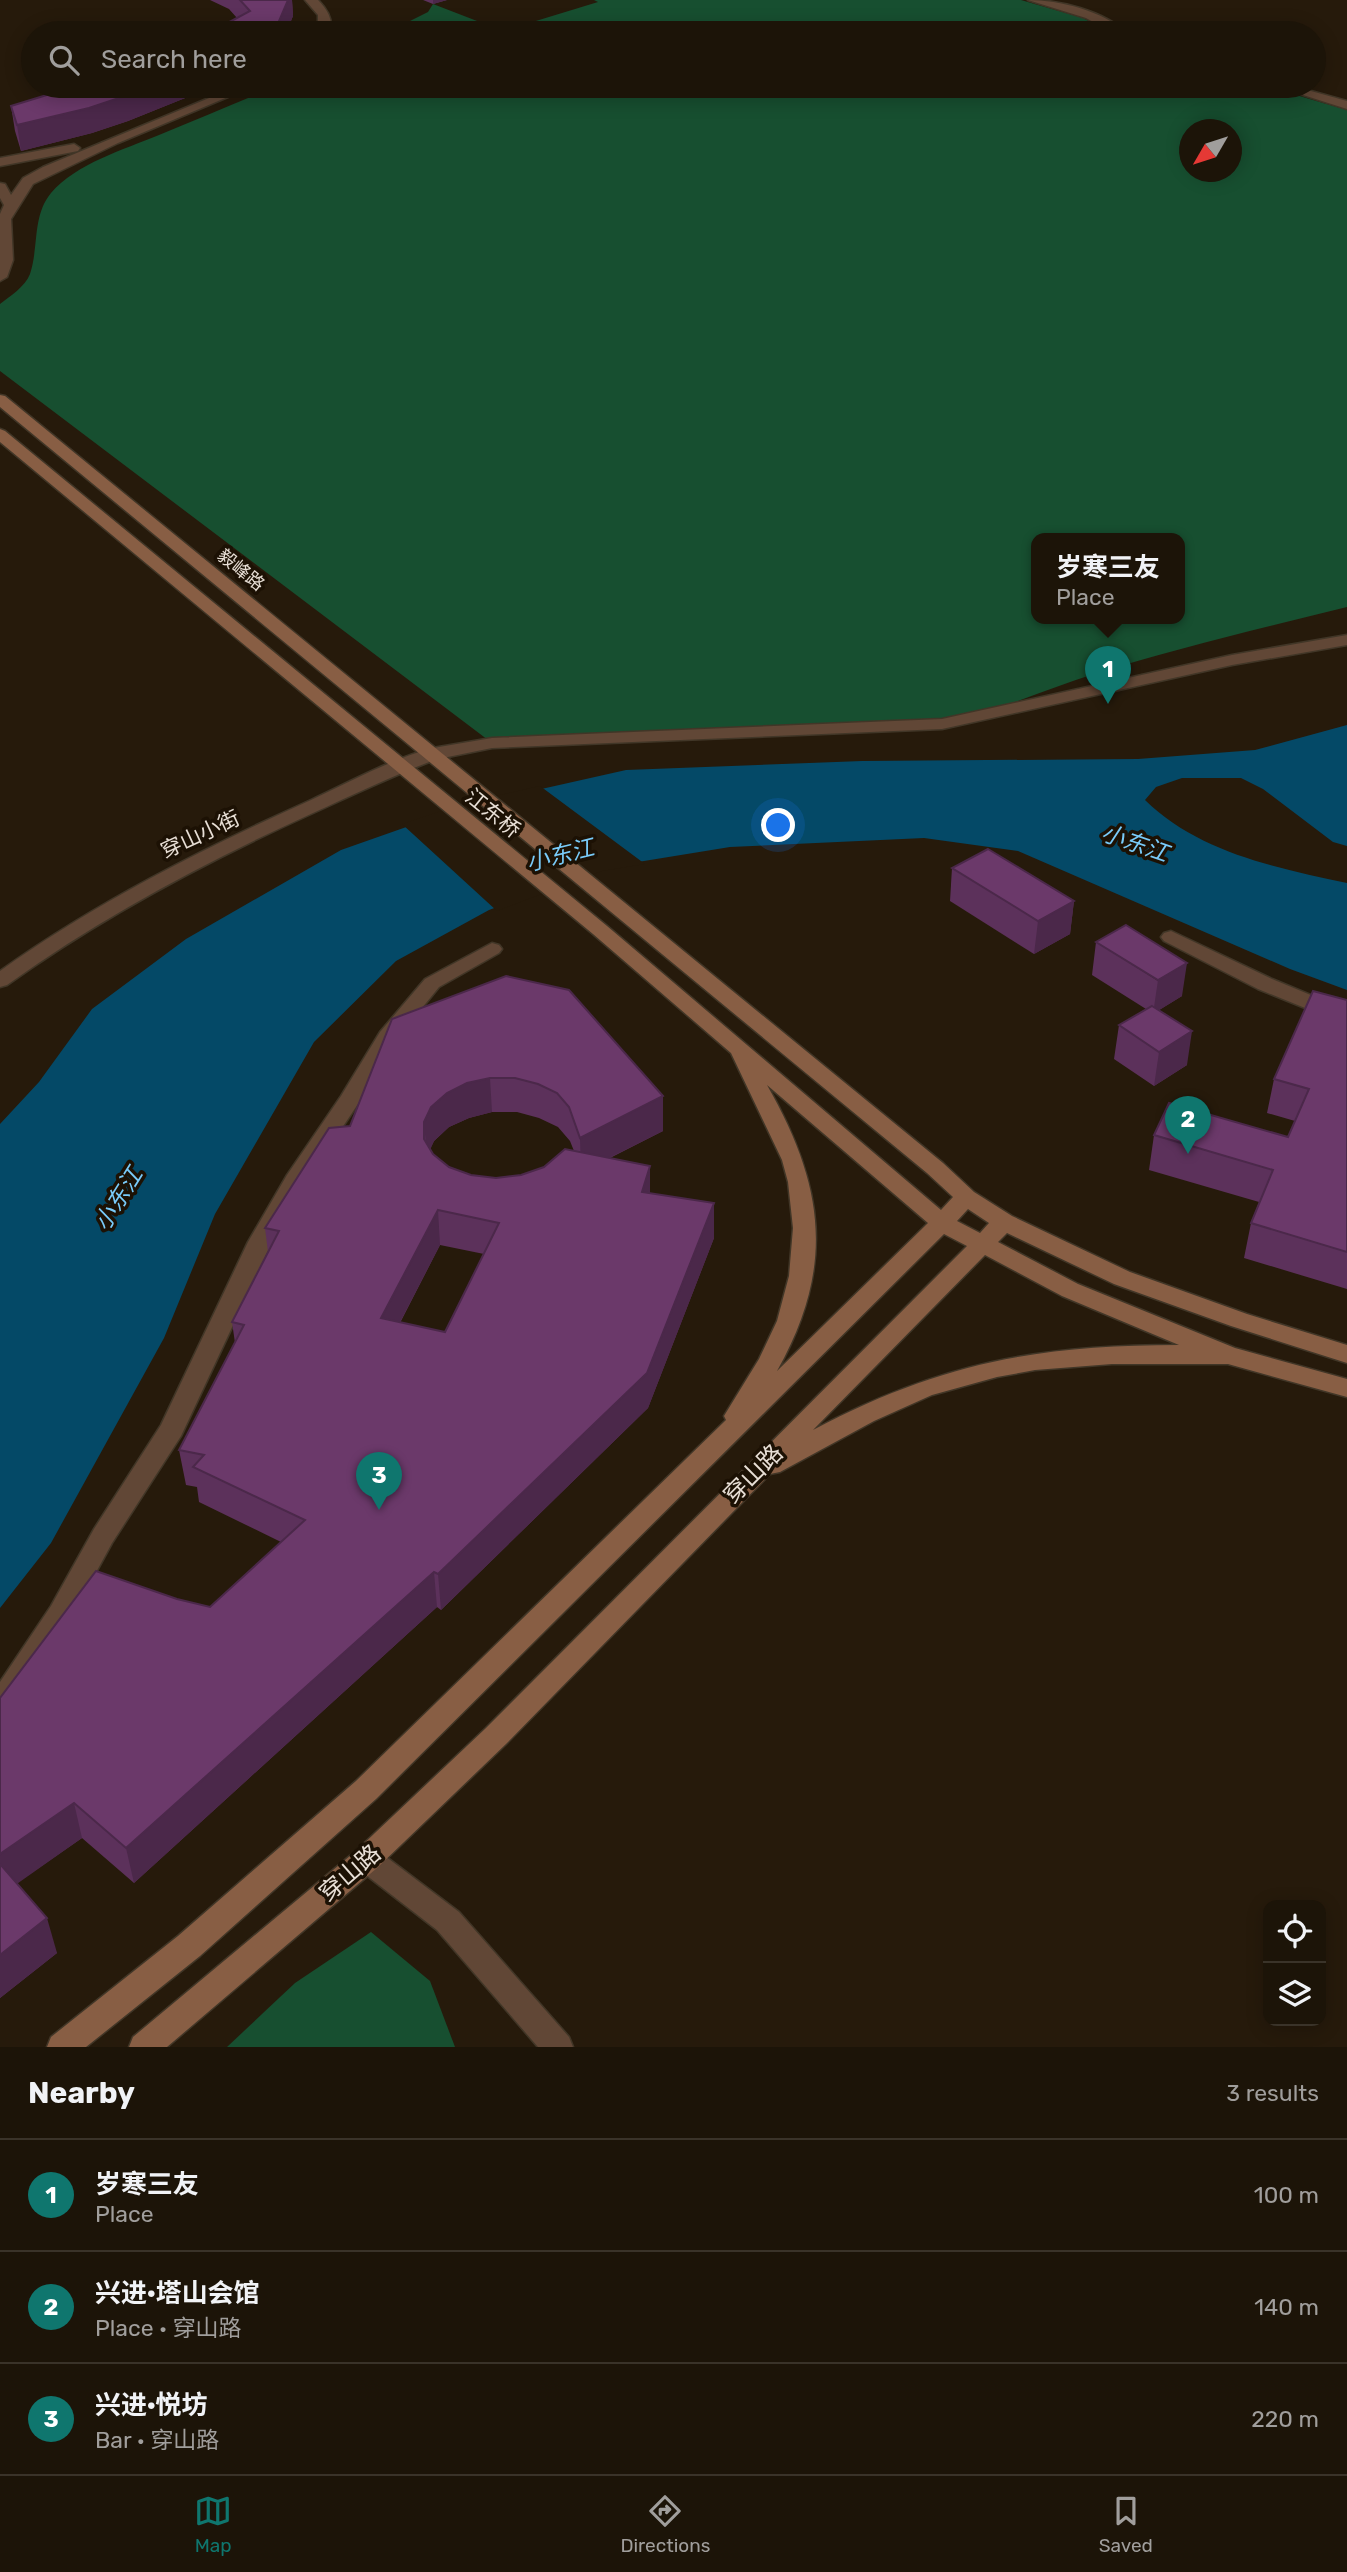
<!DOCTYPE html>
<meta charset="utf-8">
<style>
body{margin:0;font-family:Rubik,"Noto Sans SC",sans-serif;background:#292116;color:#f1f3f6}
.controls{position:absolute;right:21px;bottom:21px;display:grid;overflow:hidden;border-radius:14px;box-shadow:0 4px 18px #0003}
.controls button{width:63px;height:63px;display:grid;place-items:center;padding:0;border:0;border-bottom:2px solid #3a3329;background:#1c1408;color:#f1f3f6;font:35px sans-serif}
.compass{position:absolute;left:1179px;top:119px;width:63px;height:63px;border-radius:50%;background:#1c1408;box-shadow:0 4px 18px #0003;rotate:231deg}
.you{position:absolute;left:779px;top:826px;width:24px;height:24px;margin:-18px;border:5px solid #fff;border-radius:50%;background:#1a73e8;box-shadow:0 0 0 10px #1a73e833}
.badge{display:grid;place-items:center;width:46px;height:46px;border-radius:50%;background:#0f766e;color:#fff;font-size:23px;font-weight:700}
.pin{position:absolute;translate:-50% -58px;filter:drop-shadow(0 2px 4px #0008)}
.pin::after{content:'';position:absolute;top:37px;width:24px;height:21px;background:inherit;clip-path:polygon(0 0,100% 0,50% 100%)}
.popup{position:absolute;left:1031px;top:533px;width:154px;height:91px;box-sizing:border-box;display:grid;place-content:center;border-radius:14px;background:#1c1408;filter:drop-shadow(0 2px 5px #0005);font-size:23px;white-space:nowrap;color:#a09e9c}
.popup b{font-size:26px;color:#f1f3f6}
.popup::after{content:'';position:absolute;left:50%;top:100%;margin-left:-14px;border:14px solid transparent;border-top-color:#1c1408}
.list{margin:0;padding:0;list-style:none}
h2{display:flex;justify-content:space-between;align-items:center;height:91px;margin:0;padding:0 28px;font-size:30px}
h2 small{font-size:23px;font-weight:400;color:#a09e9c}
.list li{display:grid;grid-template-columns:46px 1fr auto;gap:21px;align-items:center;box-sizing:border-box;height:112px;padding:0 28px;border-top:2px solid #3a3329}
.list b{display:block;font-size:26px;white-space:nowrap}
.list p{margin:0;font-size:23px;white-space:nowrap;color:#a09e9c}
.list em{font-size:23px;font-style:normal;color:#a09e9c}
.icon{flex:none;width:38px;height:38px;fill:none;stroke:currentColor;stroke-width:2;stroke-linecap:round;stroke-linejoin:round}
.map{position:relative;flex:none;width:1347px;height:2047px;overflow:hidden}
.search{position:absolute;background:#1c1408;box-shadow:0 4px 18px #0003;left:21px;right:21px;top:21px;height:77px;display:flex;align-items:center;gap:18px;box-sizing:border-box;padding:0 24px;border-radius:38px;color:#a09e9c;font-size:26px}
.sheet{height:427px;background:#1c1408}
nav{display:flex;justify-content:space-around;align-items:center;box-sizing:border-box;height:98px;border-top:2px solid #3a3329;background:#1c1408;font-size:19px;color:#a09e9c}
nav a{display:grid;justify-items:center;gap:4px}
nav .on{color:#0f766e}
.map>svg:first-child{display:block}
</style>
<div class="map">
<svg width="1347" height="2047" viewBox="0 0 1347 2047">
<rect width="100%" height="100%" fill="#261a0b"/>
<g fill="#174f30" fill-rule="evenodd">
<polygon points="594,0 1021,0 1083,18 1111,33 386,33 428,12 433,4 503,31 598,2"/>
<path d="M 277,86 L 1266,86 L 1347,110 L 1347,607 C 1262,628 1178,648 1094,674 C 1043,690 994,713 942,724 L 492,743 L 0,371 L 0,304 C 10,296 25,287 30,274 C 39,247 32,216 51,193 C 77,163 123,150 159,135 C 198,119 238,102 277,86 ZM 1190,130 L 1232,130 L 1232,172 L 1190,172 ZM 1036,538 L 1180,538 L 1180,618 L 1036,618 Z"/>
<polygon points="371,1932 430,1981 455,2047 227,2047 295,1983"/>
</g>
<path fill="#044967" d="M 1347,725 L 1347,846 L 1333,842 L 1263,789 L 1241,778 L 1182,778 L 1156,787 L 1145,800 C 1198,852 1276,868 1347,883 L 1347,990 L 1290,969 L 1018,851 L 924,838 L 730,847 L 601,868 L 489,910 L 396,961 L 314,1042 L 215,1214 L 164,1338 L 51,1543 L 0,1608 L 0,1124 L 39,1082 L 92,1009 L 186,939 L 341,850 L 466,806 L 626,770 L 862,761 L 1138,759 L 1255,750 Z"/>
<polygon fill="#261a0b" points="540,786 645,864 602,871 497,911 402,824 465,803"/>
<g fill="none" stroke-linecap="round" stroke-linejoin="round">
<g stroke="#413627" stroke-width="3">
<g id="minor">
<path d="M 305,0 L 318,0 C 327,9 334,20 330,33 L 318,33 L 318,15 Z"/>
<path d="M 1028,0 C 1060,0 1103,11 1127,33 L 1113,33 L 1086,18 Z"/>
<polygon points="238,86 254,86 118,143 33,184 11,219 13,260 7,277 0,281 0,214 4,205 0,198 0,183 5,184 11,195 23,178 43,167"/>
<polygon points="1275,86 1293,86 1347,101 1347,109"/>
<polygon points="74,144 80,148 78,151 0,166 0,158"/>
<polygon points="1347,635 1347,645 1232,665 942,729 492,748 433,760 424,754 433,748 492,738 942,719 1232,655"/>
<polygon points="1171,931 1272,979 1347,1010 1347,1025 1258,989 1164,941 1161,937 1164,933"/>
<polygon points="492,943 499,945 502,949 499,953 439,987 396,1040 358,1104 305,1183 272,1242 181,1436 112,1543 69,1622 28,1689 10,1709 0,1712 0,1682 51,1606 94,1529 161,1425 248,1242 287,1175 341,1096 380,1032 425,979"/>
<polygon points="367,1846 377,1850 459,1912 569,2037 573,2047 538,2047 437,1930 357,1868 352,1859 357,1850"/>
</g>
</g>
<g stroke="#413627" stroke-width="3">
<path id="tertiary" d="M 433,748 L 442,754 L 440,758 C 396,774 355,794 313,813 C 205,862 103,916 7,985 L 0,987 L 0,971 C 97,902 202,849 311,800 C 350,782 391,759 433,748 Z"/>
</g>
<g stroke="#413627" stroke-width="3">
<path id="secondary" d="M 0,395 L 5,396 L 943,1163 L 974,1192 L 1012,1216 L 1130,1272 L 1247,1314 L 1347,1345 L 1347,1363 L 1231,1326 L 1114,1284 L 1007,1233 L 998,1242 L 1078,1284 L 1235,1348 L 1347,1379 L 1347,1397 L 1228,1364 L 1112,1364 L 1035,1370 L 997,1377 L 932,1395 L 874,1421 L 780,1472 L 770,1474 L 506,1744 L 377,1868 L 167,2047 L 129,2047 L 133,2037 L 357,1850 L 486,1728 L 967,1246 L 944,1234 L 376,1799 L 200,1956 L 86,2047 L 47,2047 L 51,2037 L 178,1936 L 356,1781 L 726,1420 L 724,1416 L 759,1359 L 777,1321 L 789,1276 L 793,1228 L 788,1182 L 782,1160 L 731,1053 L 593,934 L 0,442 L 0,429 L 5,431 L 607,926 L 941,1210 L 953,1197 L 927,1173 L 0,407 ZM 767,1085 L 928,1223 L 777,1371 C 836,1266 824,1185 767,1085 ZM 968,1209 L 989,1223 L 980,1233 L 957,1221 ZM 985,1255 L 1062,1296 L 1179,1345 C 1038,1345 939,1363 813,1430 Z"/>
</g>
<use href="#minor" fill="#614736" fill-rule="evenodd"/>
<use href="#tertiary" fill="#614736" fill-rule="evenodd"/>
<use href="#secondary" fill="#885e44" fill-rule="evenodd"/>
</g>
<g fill="#5c315b" fill-rule="evenodd">
<polygon points="210,0 292,0 293,16 286,33 209,33 237,18 229,9"/>
<polygon points="423,0 447,0 433,4"/>
<polygon points="76,86 215,86 128,121 92,133 21,151 15,131 11,106"/>
<polygon points="952,868 1074,901 1070,934 1034,954 950,901"/>
<polygon points="1096,942 1182,996 1159,1010 1187,1065 1154,1086 1114,1059 1119,1025 1146,1009 1092,975"/>
<polygon points="1347,1000 1347,1289 1244,1258 1251,1223 1259,1202 1149,1170 1154,1135 1288,1137 1295,1121 1267,1113 1274,1079"/>
<path d="M 392,1019 L 663,1131 L 610,1158 L 650,1166 L 650,1193 L 714,1238 L 648,1408 L 441,1610 L 437,1607 L 134,1883 L 82,1838 L 17,1883 L 57,1953 L 0,1998 L 0,1698 L 177,1599 L 210,1607 L 281,1542 L 199,1502 L 197,1487 L 186,1485 L 179,1450 L 235,1343 L 232,1322 L 268,1252 L 265,1228 L 350,1126 ZM 492,1112 L 517,1112 L 539,1118 L 558,1127 L 570,1141 L 574,1151 L 544,1167 L 521,1175 L 496,1178 L 471,1175 L 449,1167 L 433,1154 L 430,1149 L 434,1141 L 449,1127 L 469,1118 ZM 440,1245 L 484,1254 L 445,1332 L 400,1323 Z"/>
</g>
<g fill="#4b284a">
<polygon points="288,0 292,0 293,16 286,33 274,33"/>
<polygon points="433,0 447,0 433,4"/>
<polygon points="151,86 215,86 128,121 92,133 21,151 17,125"/>
<polygon points="1074,901 1070,934 1034,954 1038,921"/>
<polygon points="1187,963 1182,996 1153,1014 1158,980"/>
<polygon points="1192,1031 1187,1065 1154,1086 1159,1052"/>
<polygon points="490,1078 492,1112 469,1118 449,1127 434,1141 427,1157 424,1122 431,1107 447,1093 467,1083"/>
<polygon points="663,1096 663,1131 581,1172 580,1138"/>
<polygon points="650,1166 650,1200 642,1192"/>
<polygon points="714,1203 714,1238 648,1408 441,1610 438,1574"/>
<polygon points="438,1210 440,1245 384,1353 381,1318"/>
<polygon points="434,1572 437,1607 134,1883 126,1848"/>
<polygon points="74,1803 82,1838 4,1893 0,1878 0,1854"/>
<polygon points="47,1918 57,1953 0,1998 0,1955"/>
</g>
<g fill="#6b396a" stroke="#4b284a" stroke-width="2" fill-rule="evenodd">
<polygon points="240,0 288,0 274,33 266,31 264,33 209,33 250,11"/>
<polygon points="76,86 151,86 125,96 89,108 17,125 11,106"/>
<polygon points="988,849 1074,901 1038,921 952,868"/>
<polygon points="1126,925 1187,963 1158,980 1096,942"/>
<path d="M 506,976 L 569,990 L 663,1096 L 580,1138 L 569,1107 L 557,1093 L 538,1084 L 515,1078 L 490,1078 L 467,1083 L 447,1093 L 431,1107 L 424,1122 L 424,1139 L 433,1154 L 449,1167 L 471,1175 L 496,1178 L 521,1175 L 544,1167 L 565,1149 L 650,1166 L 642,1192 L 714,1203 L 647,1373 L 438,1574 L 434,1572 L 126,1848 L 74,1803 L 0,1854 L 0,1698 L 96,1571 L 177,1599 L 210,1607 L 305,1520 L 193,1467 L 204,1455 L 179,1450 L 244,1325 L 232,1322 L 279,1231 L 265,1228 L 329,1128 L 350,1126 L 392,1019 ZM 438,1210 L 499,1223 L 445,1332 L 381,1318 Z"/>
<polygon points="1313,991 1347,1000 1347,1252 1251,1223 1273,1170 1154,1135 1169,1103 1288,1137 1309,1089 1274,1079"/>
<polygon points="1152,1006 1192,1031 1159,1052 1119,1025"/>
<polygon points="0,1864 47,1918 0,1955"/>
</g>
<g text-anchor="middle" dominant-baseline="central" stroke-width="7" stroke-linejoin="round" paint-order="stroke">
<g font-size="18" fill="#e8dfd6" stroke="#1c1104">
<text transform="translate(241 570) rotate(39)">毅峰路</text>
</g>
<g font-size="21" fill="#e8dfd6" stroke="#1c1104">
<text transform="translate(493 813) rotate(39)">江东桥</text>
<text transform="translate(200 834) rotate(-25)">穿山小街</text>
</g>
<g font-size="23" font-style="italic" fill="#79cbf9" stroke="#1c1104">
<text transform="translate(1135 843) rotate(19)">小东江</text>
<text transform="translate(560 855) rotate(-14)">小东江</text>
<text transform="translate(118 1199) rotate(-58)">小东江</text>
</g>
<g font-size="24" fill="#e8dfd6" stroke="#1c1104">
<text transform="translate(753 1474) rotate(-45)">穿山路</text>
<text transform="translate(350 1873) rotate(-41)">穿山路</text>
</g>
</g>
</svg>
<div class="controls">
<button><svg class="icon" aria-label="locate" viewBox="0 0 24 24"><circle cx="12" cy="12" r="6"/><path d="M12 2v4M12 18v4M2 12h4M18 12h4"/></svg></button>
<button><svg class="icon" aria-label="layers" viewBox="0 0 24 24"><path d="M12 4l9 5-9 5-9-5zM3 14l9 5 9-5"/></svg></button>
</div>
<svg class="compass" viewBox="-18 -18 36 36"><path d="M0-13l5 13h-10z" fill="#e53935"/><path d="M0 13l5-13h-10z" fill="#a09e9c"/></svg>
<div class="you"></div>
<div class="pin badge" style="left:1108px;top:704px">1</div>
<div class="popup"><b>岁寒三友</b>Place</div>
<div class="pin badge" style="left:1188px;top:1154px">2</div>
<div class="pin badge" style="left:379px;top:1510px">3</div>
<div class="search"><svg class="icon" aria-label="search" viewBox="0 0 24 24"><circle cx="10" cy="10" r="6"/><path d="M15 15l6 6"/></svg>Search here</div>
</div>
<section class="sheet">
<h2>Nearby<small>3 results</small></h2>
<ul class="list">
<li><span class="badge">1</span><div><b>岁寒三友</b><p>Place</p></div><em>100 m</em></li>
<li><span class="badge">2</span><div><b>兴进·塔山会馆</b><p>Place · 穿山路</p></div><em>140 m</em></li>
<li><span class="badge">3</span><div><b>兴进·悦坊</b><p>Bar · 穿山路</p></div><em>220 m</em></li>
</ul>
</section>
<nav>
<a class="on"><svg class="icon" aria-label="map" viewBox="0 0 24 24"><path d="M3 6l6-2 6 2 6-2v14l-6 2-6-2-6 2zM9 4v14M15 6v14"/></svg>Map</a>
<a><svg class="icon" aria-label="directions" viewBox="0 0 24 24"><path d="M12 3l9 9-9 9-9-9zM9 14v-3h6M13 9l2 2-2 2"/></svg>Directions</a>
<a><svg class="icon" aria-label="saved" viewBox="0 0 24 24"><path d="M7 4h10v16l-5-4-5 4z"/></svg>Saved</a>
</nav>
